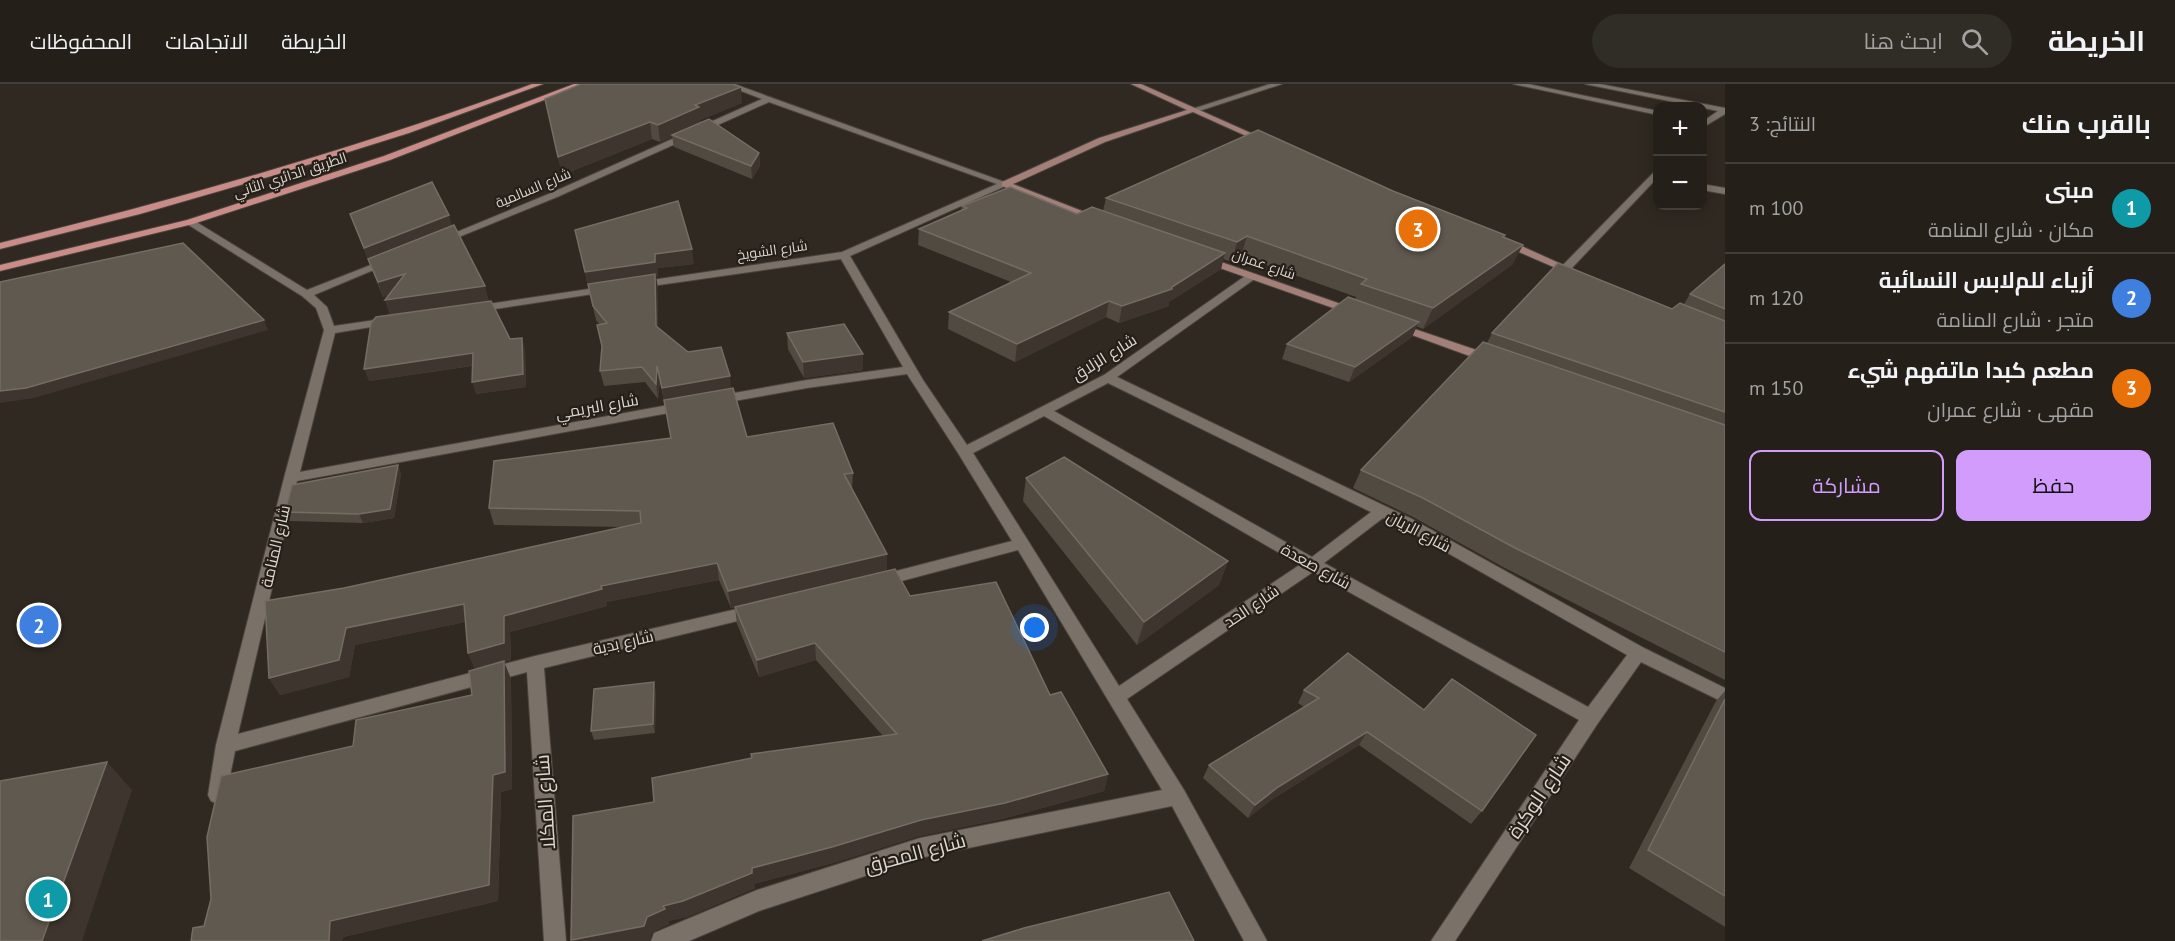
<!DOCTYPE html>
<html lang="ar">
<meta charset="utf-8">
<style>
body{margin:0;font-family:"PT Sans",Cairo,sans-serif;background:#302c26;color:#f1f3f6;direction:rtl}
.controls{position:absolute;right:18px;top:18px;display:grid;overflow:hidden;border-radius:12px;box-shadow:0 3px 15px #0003}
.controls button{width:54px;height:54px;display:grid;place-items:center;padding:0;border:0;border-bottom:2px solid #413d38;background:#241f19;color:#f1f3f6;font:30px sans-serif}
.you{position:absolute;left:1035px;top:544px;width:21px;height:21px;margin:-15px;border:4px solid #fff;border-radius:50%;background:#1a73e8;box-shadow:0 0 0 9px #1a73e833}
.badge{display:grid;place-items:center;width:39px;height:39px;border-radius:50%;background:#d29cfd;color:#fff;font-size:20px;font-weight:700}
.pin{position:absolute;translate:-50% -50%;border:3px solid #fff;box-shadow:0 2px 6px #0006}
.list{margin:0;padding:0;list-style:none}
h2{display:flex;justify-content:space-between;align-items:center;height:78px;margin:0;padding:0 24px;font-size:26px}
h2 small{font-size:20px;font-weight:400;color:#a3a2a2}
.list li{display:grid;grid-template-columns:39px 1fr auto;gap:18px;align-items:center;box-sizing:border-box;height:90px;padding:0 24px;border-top:2px solid #413d38}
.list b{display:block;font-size:22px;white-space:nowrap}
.list p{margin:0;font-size:20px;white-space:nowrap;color:#a3a2a2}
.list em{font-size:20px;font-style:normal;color:#a3a2a2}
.actions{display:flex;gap:12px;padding:18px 24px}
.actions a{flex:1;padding:14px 0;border:2px solid #d29cfd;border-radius:12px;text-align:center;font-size:21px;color:#d29cfd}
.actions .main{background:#d29cfd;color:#111}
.icon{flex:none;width:33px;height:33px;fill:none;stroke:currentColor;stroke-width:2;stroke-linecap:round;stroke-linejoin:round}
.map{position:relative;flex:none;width:1725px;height:857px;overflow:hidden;direction:ltr}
header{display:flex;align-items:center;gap:36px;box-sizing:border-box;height:84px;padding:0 30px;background:#241f19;border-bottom:2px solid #413d38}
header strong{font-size:28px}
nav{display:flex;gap:33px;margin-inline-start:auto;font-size:21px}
.search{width:420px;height:54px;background:#302c26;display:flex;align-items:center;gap:15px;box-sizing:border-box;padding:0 21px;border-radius:33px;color:#a3a2a2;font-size:22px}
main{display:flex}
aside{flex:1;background:#241f19}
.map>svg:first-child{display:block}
</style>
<header>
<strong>الخريطة</strong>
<div class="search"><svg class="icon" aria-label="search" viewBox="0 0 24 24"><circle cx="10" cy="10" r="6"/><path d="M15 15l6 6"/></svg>ابحث هنا</div>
<nav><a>الخريطة</a><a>الاتجاهات</a><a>المحفوظات</a></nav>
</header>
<main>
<aside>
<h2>بالقرب منك<small>النتائج: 3</small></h2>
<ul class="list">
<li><span class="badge" style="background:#0f9aa8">1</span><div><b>مبنى</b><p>مكان · شارع المنامة</p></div><em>100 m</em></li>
<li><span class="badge" style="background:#3f7fe0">2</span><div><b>أزياء للمﻻبس النسائية</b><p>متجر · شارع المنامة</p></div><em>120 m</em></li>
<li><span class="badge" style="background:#e8710a">3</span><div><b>مطعم كبدا ماتفهم شيء</b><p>مقهى · شارع عمران</p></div><em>150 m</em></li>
</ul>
<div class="actions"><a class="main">حفظ</a><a>مشاركة</a></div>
</aside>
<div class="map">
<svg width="1725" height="857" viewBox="0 0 1725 857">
<rect width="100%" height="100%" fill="#302921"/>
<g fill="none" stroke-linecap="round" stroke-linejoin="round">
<g stroke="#4b453e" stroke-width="2">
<g id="street">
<path d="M 723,0 L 734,0 L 1010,100 L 850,172 L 923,296 L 967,361 L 1104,291 L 1248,190 L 1256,190 L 1256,194 L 1117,293 L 1412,435 L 1644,564 L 1725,604 L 1725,619 L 1641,578 L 1598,639 L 1455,857 L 1431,857 L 1579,636 L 1313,488 L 1127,615 L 1184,706 L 1267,857 L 1244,857 L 1172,722 L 920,774 L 759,827 L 689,857 L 651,857 L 654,849 L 757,806 L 920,754 L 1162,706 L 1018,466 L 879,503 L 873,501 L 871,497 L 873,493 L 1012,457 L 958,369 L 907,290 L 807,304 L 717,320 L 711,316 L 717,312 L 807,296 L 903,283 L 841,175 L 638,204 L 633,201 L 638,198 L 842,168 L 997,100 L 769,18 L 557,113 L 444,159 L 435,157 L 551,109 L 762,15 ZM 1108,299 L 1371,428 L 1312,473 L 1054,327 ZM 1044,332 L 1276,467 L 1301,480 L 1119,602 L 973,369 ZM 1383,434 L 1402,443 L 1627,571 L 1588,623 L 1324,479 Z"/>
<polygon points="1270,0 1282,0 1196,28 1189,26"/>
<polygon points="1513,0 1528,0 1658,27 1658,31"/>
<polygon points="1585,0 1600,0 1725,24 1725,30 1702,44 1702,38 1718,27"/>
<polygon points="1658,84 1658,93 1570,186 1562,186 1562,182"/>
<polygon points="1702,100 1725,104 1725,110 1702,106"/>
<polygon points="187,136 193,136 307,206 386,175 395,177 314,211 327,223 334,242 389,234 395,237 389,240 335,249 300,388 685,318 692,322 685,326 297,397 238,650 535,572 754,521 760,523 762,527 760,531 754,533 544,584 566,857 544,857 527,588 235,667 225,717 218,720 211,717 208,711 216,661 284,394 324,246 316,224 302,212 187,140"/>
<polygon points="609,202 613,203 613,207 475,228 469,225 475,222"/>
</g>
</g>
<g stroke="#4b453e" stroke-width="2">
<g id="secondary">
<polygon points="1131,0 1141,0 1271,58 1264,60 1193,28 1105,58 1013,100 1100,134 1102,136 1097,139 1002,102 1002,98 1099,54 1187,26"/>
<polygon points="1498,155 1506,155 1581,189 1580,191 1572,191 1498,159"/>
<polygon points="1204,172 1358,226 1360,228 1358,230 1350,230 1200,177 1199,175"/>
<polygon points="1394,238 1494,272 1496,275 1490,279 1486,278 1390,243 1390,239"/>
</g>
</g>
<g stroke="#4b453e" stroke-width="2">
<g id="primary">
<path d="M 532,0 L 543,0 L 409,49 L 275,91 L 140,130 L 0,165 L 0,159 C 180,115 358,64 532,0 Z"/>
<polygon points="574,0 585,0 390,76 193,140 0,187 0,181 187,136 384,72"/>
</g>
</g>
<use href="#street" fill="#7a7268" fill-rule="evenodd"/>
<use href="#secondary" fill="#a27f78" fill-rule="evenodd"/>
<use href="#primary" fill="#c98c88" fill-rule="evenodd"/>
</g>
<g fill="#514a41">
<polygon points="545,15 742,19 700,36 701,38 759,69 760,82 752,95 674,63 672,53 660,58 652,55 562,91"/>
<polygon points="1393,107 1505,151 1504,153 1513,180 1423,245 1416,242 1412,253 1349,298 1282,275 1287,260 1355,216 1356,213 1241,172 1232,178 1223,175 1221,185 1169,218 1169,222 1119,239 1106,233 1015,278 948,245 949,228 1011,198 918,161 919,145 961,126 962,122 1077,130 1103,127 1106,114"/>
<polygon points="350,130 452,142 489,217 510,255 522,254 525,266 526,303 476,310 472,282 369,297 390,231 389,211 383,213"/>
<polygon points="575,146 694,180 658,184 658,193 656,193 658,204 658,244 731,304 747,353 853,389 852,406 887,487 910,512 1050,611 1108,690 1104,707 1002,735 919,752 833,779 754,800 755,804 687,833 668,837 669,840 652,848 649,857 571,857 654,718 883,652 816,576 759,593 737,540 735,523 875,489 731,524 719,496 606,518 607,522 510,548 511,576 504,578 511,595 512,705 501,708 498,817 343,853 342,857 191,857 353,662 472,611 475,585 468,569 465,538 355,561 349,593 280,611 269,594 344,504 624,443 494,441 489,424 671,355 660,297 658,315 645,298 604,302 600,287 602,263 599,240 596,236"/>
<polygon points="1725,180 1725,596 1503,483 1413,433 1353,404 1361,386 1487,259 1492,249 1672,225 1684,220 1690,210"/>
<polygon points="787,249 863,286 804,294 788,265"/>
<polygon points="398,381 401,390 394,434 363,439 290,437 285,428"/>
<polygon points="1026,394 1228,477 1219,501 1137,561 1023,417"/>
<polygon points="1348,569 1482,727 1471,740 1359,661 1271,716 1248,734 1203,694 1209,681 1304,623 1298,619 1304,606"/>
<polygon points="1725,607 1725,843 1629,784 1716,617"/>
<polygon points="656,608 655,649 594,656 591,647"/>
</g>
<g fill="#3e362e">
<polygon points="741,3 742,19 700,36 701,40 672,51 672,53 660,58 658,41 695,21"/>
<polygon points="650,38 652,55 562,91 558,73"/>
<polygon points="759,69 760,82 752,95 751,82"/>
<polygon points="449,131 453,145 369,179 364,164"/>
<polygon points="1247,152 1241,172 1232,178 1237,158"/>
<polygon points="1523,161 1513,180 1423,245 1433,224"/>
<polygon points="692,165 694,180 658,184 658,193 656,193 658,204 658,257 588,203 585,188 655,170"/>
<polygon points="1225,169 1221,185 1169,218 1169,222 1119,239 1122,222 1172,203"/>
<polygon points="405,190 410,205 383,213 378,198"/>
<polygon points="485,202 489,217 390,232 385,216"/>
<polygon points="1109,217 1106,233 1015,278 1017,260"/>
<polygon points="264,236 268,246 34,314 0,319 0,307"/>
<polygon points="1419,238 1412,253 1349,298 1355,283"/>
<polygon points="522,254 525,266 526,303 476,310 472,298"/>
<polygon points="473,269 477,281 369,297 364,285"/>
<polygon points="863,270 863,286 804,294 803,278"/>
<polygon points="657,282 660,297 658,315 656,300"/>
<polygon points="730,292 731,307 664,320 662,304"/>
<polygon points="398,381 401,390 394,434 363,439 359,430"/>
<polygon points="887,470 887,487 731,524 728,507"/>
<polygon points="1228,477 1219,501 1137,561 1144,538"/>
<polygon points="717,479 719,496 606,518 607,522 510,548 511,576 504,578 511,595 512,705 501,708 498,817 343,853 342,857 329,857 330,837 489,801 475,585 468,569 504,532 601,502"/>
<polygon points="464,520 470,537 355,561 349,593 280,611 269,594 346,544"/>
<polygon points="815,559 816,576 759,593 757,576"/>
<polygon points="654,598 656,608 655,649 653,640"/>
<polygon points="1367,648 1359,661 1271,716 1248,734 1255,721 1278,703"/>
<polygon points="107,678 132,706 82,857 42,857"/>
<polygon points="1108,690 1104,707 1002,735 919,752 833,779 754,800 755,804 687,833 668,837 669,840 652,848 649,857 571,857 571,856 647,833 663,822 752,784 921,736"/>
</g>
<g fill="#605950" stroke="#736d64" stroke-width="1.5">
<polygon points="581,0 732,0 741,3 695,21 699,23 658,41 650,38 558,73 545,15"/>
<polygon points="709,35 759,69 751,82 672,51"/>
<polygon points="1258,46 1393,107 1505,151 1503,153 1523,161 1433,224 1361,200 1367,195 1247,152 1237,158 1106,114"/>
<polygon points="432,98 449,131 364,164 350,130"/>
<polygon points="1010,103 1077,130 1092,123 1225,169 1172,203 1172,205 1122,222 1109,217 1017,260 949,228 1031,189 919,145 967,124 962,122"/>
<polygon points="678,117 692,165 655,170 655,178 585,188 575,146"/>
<polygon points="454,141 485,202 385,216 405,190 378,198 368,175"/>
<polygon points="183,159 264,236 26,304 0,307 0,198"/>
<polygon points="1558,179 1672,225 1680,219 1725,237 1725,328 1492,249"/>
<polygon points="1725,180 1725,225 1690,210"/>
<polygon points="655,190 656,242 688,268 721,263 730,292 662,304 657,282 656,300 642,283 600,287 602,262 597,241 607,239 593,222 588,200"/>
<polygon points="1348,213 1419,238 1355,283 1287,260"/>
<polygon points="491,217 510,255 522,254 523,290 472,298 473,269 364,285 371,239 376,233"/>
<polygon points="844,240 863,270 803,278 787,249"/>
<polygon points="1483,258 1725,341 1725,568 1515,464 1423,414 1361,386"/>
<polygon points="733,304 747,353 833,339 853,389 844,390 887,470 728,507 717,479 601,502 602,505 504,532 504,559 468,569 464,520 346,544 339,576 269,594 265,517 344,504 641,439 640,427 489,424 494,377 671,354 664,316"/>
<polygon points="1064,373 1228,477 1144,538 1026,394"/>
<polygon points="398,381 390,425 359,430 285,428 292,401"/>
<polygon points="895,485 910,512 996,498 1050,611 1061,608 1108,690 1005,719 921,736 832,763 752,784 752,789 683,817 663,822 665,825 647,833 644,842 571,856 573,732 654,718 652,694 752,674 751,670 897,650 815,559 757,576 735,523"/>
<polygon points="1348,569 1424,626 1452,595 1536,651 1482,727 1367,648 1278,703 1255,721 1209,681 1319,614 1304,606"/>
<polygon points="504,577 505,688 493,691 489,801 330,837 329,857 191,857 193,844 204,842 211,815 207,753 221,692 353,662 356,636 472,611 469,587"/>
<polygon points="654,598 653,640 591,647 594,605"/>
<polygon points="1725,615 1725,812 1648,766"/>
<polygon points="107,678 42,857 0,857 0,697"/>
<polygon points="1169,808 1194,857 982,857 1024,844"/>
</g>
<g text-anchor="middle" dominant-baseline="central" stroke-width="4.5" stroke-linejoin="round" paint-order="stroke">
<g font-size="14" fill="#dbd7d1" stroke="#261f17">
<text transform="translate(290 91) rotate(-18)">الطريق الدائري الثاني</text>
<text transform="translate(533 104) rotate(-23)">شارع السالمية</text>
<text transform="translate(772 166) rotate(-8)">شارع الشويخ</text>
<text transform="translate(1264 180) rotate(19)">شارع عمران</text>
</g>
<g font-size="16" fill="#dbd7d1" stroke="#261f17">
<text transform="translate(1104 273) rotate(-32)">شارع الزلاق</text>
<text transform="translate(597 322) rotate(-10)">شارع البريمي</text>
<text transform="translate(1419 447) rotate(28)">شارع الريان</text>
<text transform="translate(275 462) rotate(-77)">شارع المنامة</text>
<text transform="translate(1316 482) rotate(29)">شارع صعدة</text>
<text transform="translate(1251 522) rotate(-34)">شارع الحد</text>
<text transform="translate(623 558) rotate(-13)">شارع بدية</text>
</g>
<g font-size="20" fill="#dbd7d1" stroke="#261f17">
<text transform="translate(1539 712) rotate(-56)">شارع الوكرة</text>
<text transform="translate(545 718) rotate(-94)">شارع المكلا</text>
<text transform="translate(915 769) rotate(-15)">شارع المحرق</text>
</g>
</g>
</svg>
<div class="controls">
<button>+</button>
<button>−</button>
</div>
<div class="you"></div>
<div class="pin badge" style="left:48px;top:815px;background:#0f9aa8">1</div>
<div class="pin badge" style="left:39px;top:541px;background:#3f7fe0">2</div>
<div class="pin badge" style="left:1418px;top:145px;background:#e8710a">3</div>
</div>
</main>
